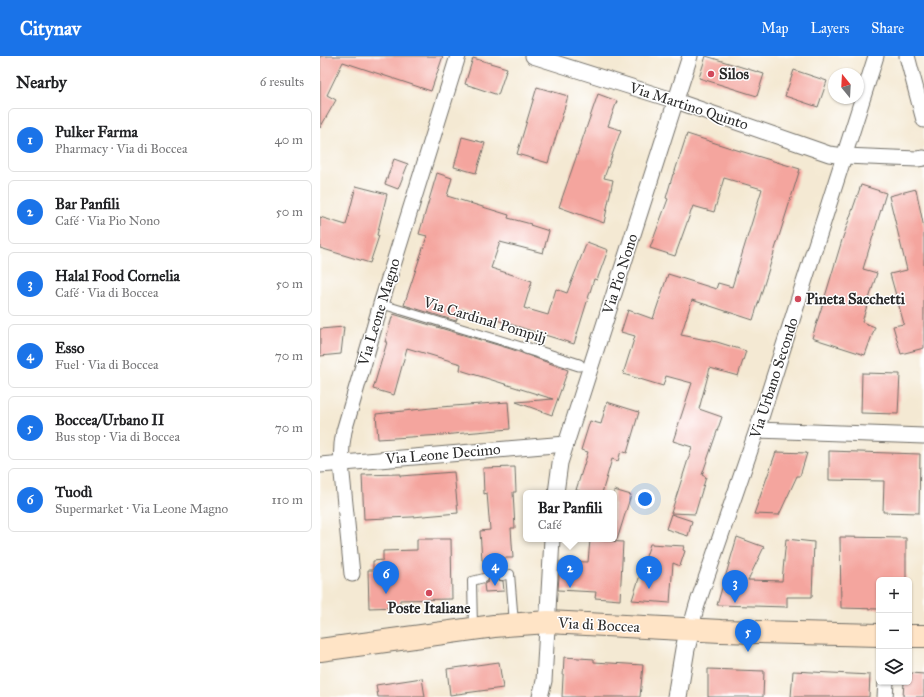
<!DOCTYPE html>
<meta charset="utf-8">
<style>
body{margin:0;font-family:"IM FELL Great Primer",serif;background:#f6f6f6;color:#202124}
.controls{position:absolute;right:12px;bottom:12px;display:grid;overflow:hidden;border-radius:6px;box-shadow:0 1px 3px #0004}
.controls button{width:36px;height:36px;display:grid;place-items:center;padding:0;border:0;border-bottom:1px solid #e0e0e0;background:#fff;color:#202124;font:20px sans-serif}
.compass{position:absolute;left:508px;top:12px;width:36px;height:36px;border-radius:50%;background:#fff;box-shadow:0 1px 3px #0004;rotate:342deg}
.you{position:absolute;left:325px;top:443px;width:14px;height:14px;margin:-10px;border:3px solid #fff;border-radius:50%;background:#1a73e8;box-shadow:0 0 0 6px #1a73e833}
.badge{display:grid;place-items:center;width:26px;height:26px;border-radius:50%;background:#1a73e8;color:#fff;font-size:13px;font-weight:700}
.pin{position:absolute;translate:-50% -33px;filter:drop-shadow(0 1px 2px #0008)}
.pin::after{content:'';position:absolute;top:21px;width:14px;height:12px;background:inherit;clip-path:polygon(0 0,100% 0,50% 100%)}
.popup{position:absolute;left:203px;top:434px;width:94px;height:52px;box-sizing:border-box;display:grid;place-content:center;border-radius:6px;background:#fff;filter:drop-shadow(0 1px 3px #0005);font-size:13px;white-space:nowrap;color:#757577}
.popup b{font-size:15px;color:#202124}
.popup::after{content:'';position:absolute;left:50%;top:100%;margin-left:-8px;border:8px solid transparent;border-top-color:#fff}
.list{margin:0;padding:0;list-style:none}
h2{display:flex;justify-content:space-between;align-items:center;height:52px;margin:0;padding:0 16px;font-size:17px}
h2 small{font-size:13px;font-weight:400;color:#757577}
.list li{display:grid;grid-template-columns:26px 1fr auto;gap:12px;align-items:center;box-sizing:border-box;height:64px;margin:0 8px 8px;padding:0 8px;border:1px solid #e0e0e0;border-radius:6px}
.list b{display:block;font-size:15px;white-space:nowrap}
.list p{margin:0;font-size:13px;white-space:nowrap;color:#757577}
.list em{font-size:13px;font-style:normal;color:#757577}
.icon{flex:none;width:22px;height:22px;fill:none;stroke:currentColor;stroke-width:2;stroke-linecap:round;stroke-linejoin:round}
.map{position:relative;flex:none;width:604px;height:641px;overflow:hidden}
header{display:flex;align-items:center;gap:24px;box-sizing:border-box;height:56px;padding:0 20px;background:#1a73e8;color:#fff}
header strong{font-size:19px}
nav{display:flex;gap:22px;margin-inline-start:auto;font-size:14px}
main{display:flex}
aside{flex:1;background:#fff}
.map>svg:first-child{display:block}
</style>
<header>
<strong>Citynav</strong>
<nav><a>Map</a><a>Layers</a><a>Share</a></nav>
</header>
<main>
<aside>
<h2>Nearby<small>6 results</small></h2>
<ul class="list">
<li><span class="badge">1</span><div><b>Pulker Farma</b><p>Pharmacy · Via di Boccea</p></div><em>40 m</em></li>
<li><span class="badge">2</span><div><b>Bar Panfili</b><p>Café · Via Pio Nono</p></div><em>50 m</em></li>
<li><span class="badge">3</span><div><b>Halal Food Cornelia</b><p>Café · Via di Boccea</p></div><em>50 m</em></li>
<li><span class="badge">4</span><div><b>Esso</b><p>Fuel · Via di Boccea</p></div><em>70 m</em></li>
<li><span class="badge">5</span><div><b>Boccea/Urbano II</b><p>Bus stop · Via di Boccea</p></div><em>70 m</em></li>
<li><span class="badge">6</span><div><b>Tuodì</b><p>Supermarket · Via Leone Magno</p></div><em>110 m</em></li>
</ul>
</aside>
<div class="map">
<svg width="604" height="641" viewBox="0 0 604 641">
<rect width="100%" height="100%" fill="#fff"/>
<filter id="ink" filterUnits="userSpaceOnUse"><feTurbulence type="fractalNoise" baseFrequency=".025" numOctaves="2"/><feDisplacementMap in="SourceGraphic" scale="8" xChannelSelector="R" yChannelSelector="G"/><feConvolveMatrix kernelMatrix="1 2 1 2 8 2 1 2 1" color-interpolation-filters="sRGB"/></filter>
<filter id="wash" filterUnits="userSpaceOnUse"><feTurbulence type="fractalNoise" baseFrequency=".012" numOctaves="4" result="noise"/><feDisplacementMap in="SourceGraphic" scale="16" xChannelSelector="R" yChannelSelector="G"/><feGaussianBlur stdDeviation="0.9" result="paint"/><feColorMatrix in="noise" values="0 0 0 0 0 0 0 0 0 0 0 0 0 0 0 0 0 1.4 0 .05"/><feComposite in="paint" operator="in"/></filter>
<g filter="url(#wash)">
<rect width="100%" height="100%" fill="#f4e9d3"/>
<g id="blocks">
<g fill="#f4a59e">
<polygon points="0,0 123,0 111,35 23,6 7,39 16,44 0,72"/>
<polygon points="386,0 444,18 437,40 379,22"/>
<polygon points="153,2 187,12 178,39 145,28"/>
<polygon points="474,14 507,25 498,51 465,40"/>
<polygon points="217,31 248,40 228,107 197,98"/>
<polygon points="278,38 297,45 288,70 301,74 284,122 293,124 284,167 239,151"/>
<polygon points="367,78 417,94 480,113 433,264 372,244 361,279 397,286 426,295 418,320 390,312 379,353 402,361 382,419 386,421 375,458 351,457 372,391 353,385 372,327 346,320 343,330 303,318 315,280 301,276 308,254 333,263 348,218 396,233 398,227 412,231 442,133 404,122 394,156 373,150 355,200 330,192 348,143 346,142 353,118 354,118"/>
<polygon points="142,81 165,87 156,117 134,111"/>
<polygon points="74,103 88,108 78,133 65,128"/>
<polygon points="117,117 132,122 127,140 189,159 188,162 211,168 210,169 229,175 223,197 180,186 171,212 212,225 204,252 228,259 236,233 247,237 267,186 288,194 277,224 274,223 254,288 141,253 136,265 84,249 107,180 99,178"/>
<polygon points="541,129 566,137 543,213 557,217 542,266 555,271 545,299 492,282 507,234 522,184"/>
<polygon points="36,130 67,138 57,179 59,180 50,207 0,192 0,161 26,169"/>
<polygon points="596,133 604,172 604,292 581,298 573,270 584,268 570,218 587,214 569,140"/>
<polygon points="73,258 191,293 248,314 232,359 196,346 233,343 140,314 141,308 87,292 74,339 53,333 67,286 65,286"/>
<polygon points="24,271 21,298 0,300 0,273"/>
<polygon points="542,317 580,318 578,358 541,357"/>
<polygon points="188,346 190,373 122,379 58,383 56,358 120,351"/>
<polygon points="287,346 319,356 307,397 301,395 298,405 292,403 282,437 259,437 260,435 256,434 268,396 261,394 270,365 281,368"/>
<polygon points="509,395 600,398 599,457 563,456 564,425 509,424"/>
<polygon points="456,396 487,397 480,420 477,420 459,459 434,458"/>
<polygon points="195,411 196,436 193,436 195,472 191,472 193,502 180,502 182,514 178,516 177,521 178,524 183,525 184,535 165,536 164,528 168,526 169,521 168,518 164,517 163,504 162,504 160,475 170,474 167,437 164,438 163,412"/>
<polygon points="134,416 138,457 92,461 44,463 42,419 80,418 80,420"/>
<polygon points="294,434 311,439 297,484 294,484"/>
<polygon points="351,458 372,465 368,480 346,473"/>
<polygon points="417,481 444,491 428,524 462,525 466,483 494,486 492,541 467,541 467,551 397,549"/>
<polygon points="520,481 586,482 586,524 559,524 559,553 521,552"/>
<polygon points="97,483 131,483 132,543 80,544 80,551 49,552 48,514 53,514 53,505 63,504 63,495 97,494"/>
<polygon points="270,484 303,486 300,544 275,542 276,536 238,534 240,505 268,506"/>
<polygon points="330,488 364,490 363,494 365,495 360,510 353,507 350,547 312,544"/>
<polygon points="244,601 274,603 274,606 323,609 320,641 242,641"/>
<polygon points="179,606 183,632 130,639 127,613"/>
<polygon points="388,613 444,615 443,641 388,641"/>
<polygon points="473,615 550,619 549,641 471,641"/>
<polygon points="591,617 604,618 604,641 583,641 584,626 589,626 589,624 591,624"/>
<polygon points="102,622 105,641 58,641 56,629"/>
</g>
</g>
</g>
<g filter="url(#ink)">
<use href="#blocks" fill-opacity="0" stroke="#716e66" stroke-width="1"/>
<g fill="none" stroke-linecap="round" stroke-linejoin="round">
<g stroke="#716e66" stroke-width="10">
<g id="service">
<polyline points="61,248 206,292"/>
<polyline points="182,520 190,518 194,567"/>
<polyline points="153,572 152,525 164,522"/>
</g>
</g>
<g stroke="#716e66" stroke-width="13">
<polyline id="pedestrian" points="206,292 259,309"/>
</g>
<g stroke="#716e66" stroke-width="17">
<g id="minor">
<polyline points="213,0 356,45 509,98 525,100 597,103 604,102"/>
<polyline points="587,0 604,64"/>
<polyline points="437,374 604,380"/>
<polyline points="0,409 246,388"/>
<polyline points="236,437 240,407 246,388 370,0"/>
<polyline points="32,518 21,408 22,388 24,375 61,248 138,0"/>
<polyline points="370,574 377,549 437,374 556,0"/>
<polyline points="220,641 224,625 232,483"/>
<polyline points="565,641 566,626"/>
</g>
</g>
<g stroke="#716e66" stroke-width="21">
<polyline id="tertiary" points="357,641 365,593 370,574"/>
</g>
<g stroke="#716e66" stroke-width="24">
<g id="secondary">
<polyline points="589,580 604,580"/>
<polyline points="0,594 174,570 228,566 401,575 559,579"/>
</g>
</g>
<use href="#service" stroke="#fff" stroke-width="8"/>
<use href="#pedestrian" stroke="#fff" stroke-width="11"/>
<use href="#minor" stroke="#fff" stroke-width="15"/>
<use href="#tertiary" stroke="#fff" stroke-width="19"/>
<use href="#secondary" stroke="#ffe4c6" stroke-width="22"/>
</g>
</g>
<g fill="#d1495b" stroke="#fff" stroke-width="1.5">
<circle cx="391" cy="18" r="4"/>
<circle cx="478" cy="243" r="4"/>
<circle cx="109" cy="537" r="4"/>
</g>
<g text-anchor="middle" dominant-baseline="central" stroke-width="3" stroke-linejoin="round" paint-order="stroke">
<g font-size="15" font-weight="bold" fill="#2b2b2b" stroke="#fff" text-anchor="start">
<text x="399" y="18">Silos</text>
<text x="486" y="243">Pineta Sacchetti</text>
<text x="109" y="552" text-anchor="middle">Poste Italiane</text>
</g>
<g font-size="15" fill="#2b2b2b" stroke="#fff">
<text transform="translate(369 50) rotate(18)">Via Martino Quinto</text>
<text transform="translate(300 218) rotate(-72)">Via Pio Nono</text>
<text transform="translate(59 256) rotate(-73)">Via Leone Magno</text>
<text transform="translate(165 264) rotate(17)">Via Cardinal Pompilj</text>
<text transform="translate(454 322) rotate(-72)">Via Urbano Secondo</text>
<text transform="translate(123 398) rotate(-5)">Via Leone Decimo</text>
<text transform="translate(279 569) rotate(3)">Via di Boccea</text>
</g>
</g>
</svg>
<div class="controls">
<button>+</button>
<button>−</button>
<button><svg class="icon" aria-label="layers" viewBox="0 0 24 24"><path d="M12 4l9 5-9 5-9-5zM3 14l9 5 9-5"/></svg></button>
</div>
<svg class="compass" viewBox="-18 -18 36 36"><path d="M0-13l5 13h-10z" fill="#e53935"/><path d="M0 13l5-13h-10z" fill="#757577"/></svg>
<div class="you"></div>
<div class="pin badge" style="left:329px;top:533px">1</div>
<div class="pin badge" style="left:250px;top:532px">2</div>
<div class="popup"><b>Bar Panfili</b>Café</div>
<div class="pin badge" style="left:415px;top:547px">3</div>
<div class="pin badge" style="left:175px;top:530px">4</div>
<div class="pin badge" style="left:428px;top:596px">5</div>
<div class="pin badge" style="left:66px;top:538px">6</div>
</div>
</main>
